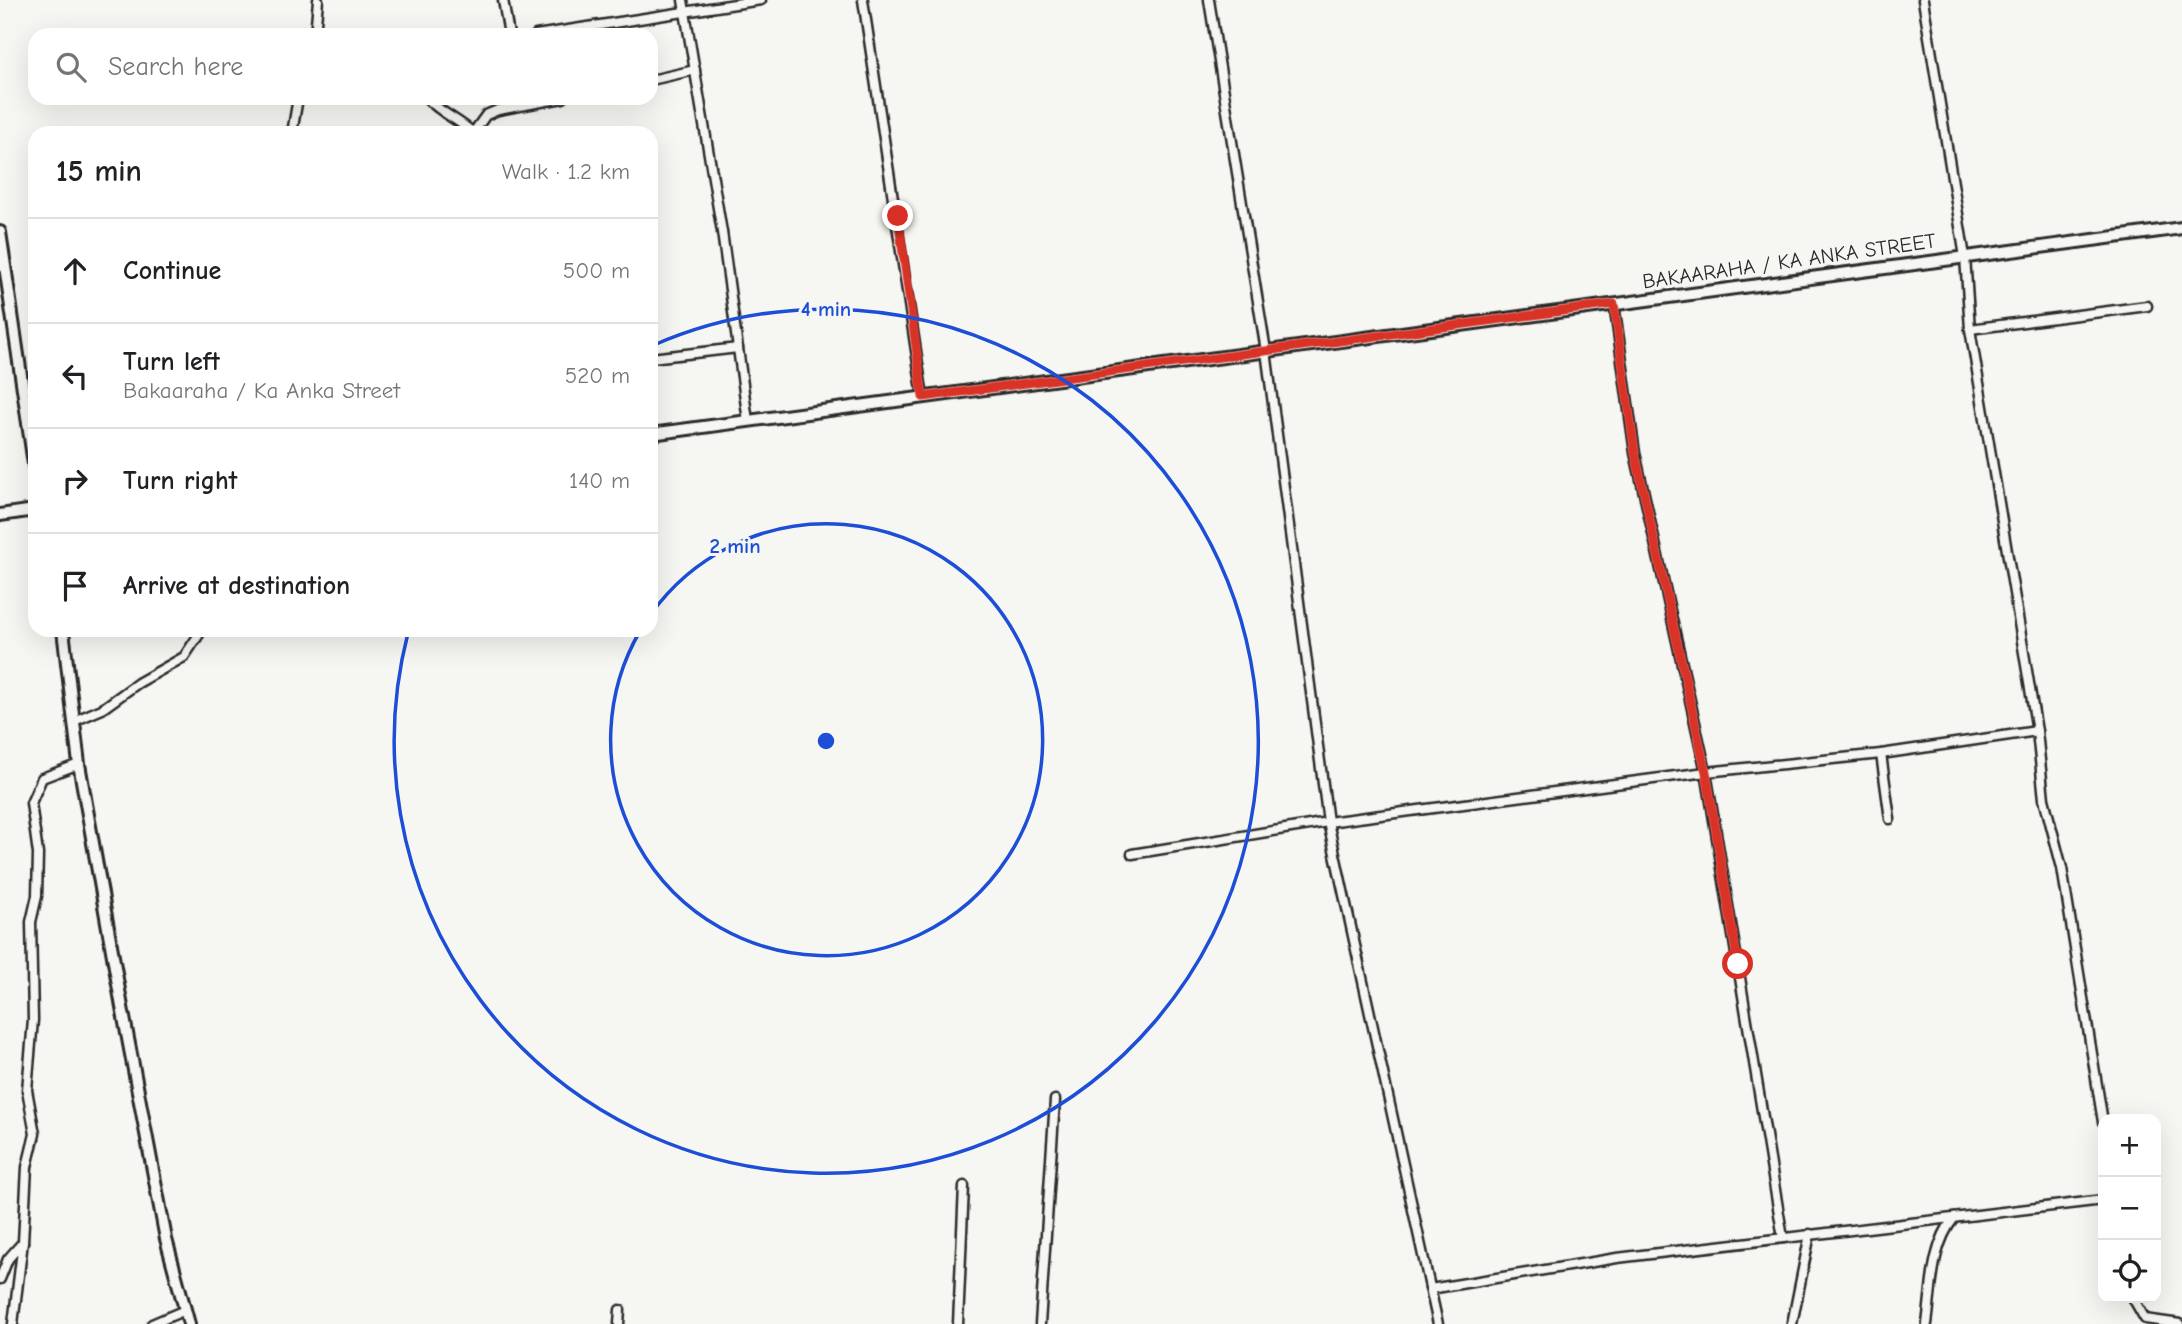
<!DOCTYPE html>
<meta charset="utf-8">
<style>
body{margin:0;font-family:"Comic Neue",sans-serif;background:#f2f2f2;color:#202124}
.controls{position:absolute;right:21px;bottom:21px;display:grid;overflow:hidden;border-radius:14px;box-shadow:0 7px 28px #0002}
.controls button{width:63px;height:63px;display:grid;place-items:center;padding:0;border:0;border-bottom:2px solid #e0e0e0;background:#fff;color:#202124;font:35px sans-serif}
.stop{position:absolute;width:21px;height:21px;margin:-16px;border:5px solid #d93025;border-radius:50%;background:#fff}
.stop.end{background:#d93025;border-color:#fff;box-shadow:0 2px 7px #0008}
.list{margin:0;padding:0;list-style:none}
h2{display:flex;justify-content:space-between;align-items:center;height:91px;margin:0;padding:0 28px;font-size:30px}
h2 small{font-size:23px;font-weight:400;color:#757577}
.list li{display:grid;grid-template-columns:46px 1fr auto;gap:21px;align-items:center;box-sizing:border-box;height:105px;padding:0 28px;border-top:2px solid #e0e0e0}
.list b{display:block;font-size:26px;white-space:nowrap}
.list p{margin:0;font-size:23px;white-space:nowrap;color:#757577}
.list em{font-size:23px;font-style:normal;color:#757577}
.icon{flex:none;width:38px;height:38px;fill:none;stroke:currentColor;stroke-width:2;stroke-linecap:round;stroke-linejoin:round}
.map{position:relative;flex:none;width:2182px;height:1324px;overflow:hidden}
.search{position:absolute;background:#fff;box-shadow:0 7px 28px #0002;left:28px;top:28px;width:630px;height:77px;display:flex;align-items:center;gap:18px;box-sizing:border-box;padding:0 24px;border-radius:21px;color:#757577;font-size:26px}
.panel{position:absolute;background:#fff;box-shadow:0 7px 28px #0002;left:28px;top:126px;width:630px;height:511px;border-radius:21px}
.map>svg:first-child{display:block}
</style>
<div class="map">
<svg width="2182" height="1324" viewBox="0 0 2182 1324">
<rect width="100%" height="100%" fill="#f6f6f2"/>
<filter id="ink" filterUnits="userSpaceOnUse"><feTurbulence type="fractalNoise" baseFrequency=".0143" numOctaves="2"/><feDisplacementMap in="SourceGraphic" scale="14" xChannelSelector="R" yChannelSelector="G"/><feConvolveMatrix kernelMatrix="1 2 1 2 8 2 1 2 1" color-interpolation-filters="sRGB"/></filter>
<g filter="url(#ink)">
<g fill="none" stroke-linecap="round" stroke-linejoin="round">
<g stroke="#2b2b2b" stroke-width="13">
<g id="street">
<polyline points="503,0 509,35"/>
<polyline points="683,0 722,232 748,421"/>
<polyline points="863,0 923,397"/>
<polyline points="1209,0 1266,351 1328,822 1438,1324"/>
<polyline points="1923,0 1965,257 1970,329 2037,731 2044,799 2062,868 2103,1122"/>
<polyline points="315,35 318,0"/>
<polyline points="536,35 761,0"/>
<polyline points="651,80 695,70"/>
<path d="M 427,98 C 440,113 458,119 473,133"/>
<polyline points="292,133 298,98"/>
<polyline points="473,133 486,115 498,110 563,98"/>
<polyline points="1614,304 1635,453 1706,772 1881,754 2037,731"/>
<polyline points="1970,329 2147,306"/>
<polyline points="651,358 738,348"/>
<polyline points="74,721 102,709 138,683 184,657 202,630"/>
<polyline points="1881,754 1890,819"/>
<polyline points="1132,854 1328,822 1706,772 1783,1238"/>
<polyline points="0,1279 8,1259 23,1242 27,1167 35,1134 27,1090 33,1020 31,922 37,896 38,854 31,803 42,778 79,764"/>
<polyline points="1430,1289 1617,1258 2103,1200"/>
<polyline points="2133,1298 2145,1319 2180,1324"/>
<polyline points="13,1324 23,1242"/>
<polyline points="152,1324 185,1310"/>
<polyline points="619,1324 620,1310"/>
<polyline points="958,1324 964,1186"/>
<polyline points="1040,1324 1055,1100"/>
<polyline points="1792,1324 1810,1234"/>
<path d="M 1927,1324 C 1932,1289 1931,1246 1954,1218"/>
</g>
</g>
<g stroke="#2b2b2b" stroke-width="16">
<g id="secondary">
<polyline points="0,232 35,471"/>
<polyline points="651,434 2182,228"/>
<polyline points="0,515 35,510"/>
<polyline points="63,630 79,764 122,1007 166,1239 189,1324"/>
</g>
</g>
<use href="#street" stroke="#f6f6f2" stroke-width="8"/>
<use href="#secondary" stroke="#f6f6f2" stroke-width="10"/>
</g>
</g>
<g fill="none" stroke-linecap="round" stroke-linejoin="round" filter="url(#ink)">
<polyline stroke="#d93025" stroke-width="9" points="898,216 923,397 1614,304 1635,453 1706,772 1738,964"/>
</g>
<g fill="none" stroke="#1d4ed8" stroke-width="3.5">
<path d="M651 614A216 216 0 1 1 640 631"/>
<path d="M654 345A432 432 0 1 1 408 633"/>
</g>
<g text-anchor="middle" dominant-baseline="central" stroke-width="6" stroke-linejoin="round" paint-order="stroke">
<g font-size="21" fill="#2b2b2b" stroke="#f6f6f2">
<text transform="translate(1789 261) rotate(-8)">BAKAARAHA / KA ANKA STREET</text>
</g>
</g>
<circle cx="826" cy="741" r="10" fill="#1d4ed8" stroke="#f6f6f2" stroke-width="3.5"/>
<g font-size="21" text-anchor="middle" font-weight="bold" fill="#1d4ed8" stroke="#f6f6f2" stroke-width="6" stroke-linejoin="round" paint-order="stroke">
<text x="826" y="316">4 min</text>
<text x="735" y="553">2 min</text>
</g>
</svg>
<div class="controls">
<button>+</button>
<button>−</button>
<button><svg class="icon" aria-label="locate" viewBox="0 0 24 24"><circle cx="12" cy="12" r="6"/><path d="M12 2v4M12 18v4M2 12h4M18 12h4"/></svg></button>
</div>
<div class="stop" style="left:1738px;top:964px"></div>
<div class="stop end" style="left:898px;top:216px"></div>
<div class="search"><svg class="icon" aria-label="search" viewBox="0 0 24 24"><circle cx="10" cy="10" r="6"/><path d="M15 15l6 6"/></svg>Search here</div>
<section class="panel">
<h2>15 min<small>Walk · 1.2 km</small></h2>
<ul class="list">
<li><svg class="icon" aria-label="ahead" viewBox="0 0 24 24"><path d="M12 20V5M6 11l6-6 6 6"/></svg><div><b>Continue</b></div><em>500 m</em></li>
<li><svg class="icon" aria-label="left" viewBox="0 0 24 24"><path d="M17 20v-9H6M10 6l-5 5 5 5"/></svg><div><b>Turn left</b><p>Bakaaraha / Ka Anka Street</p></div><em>520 m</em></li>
<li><svg class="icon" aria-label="right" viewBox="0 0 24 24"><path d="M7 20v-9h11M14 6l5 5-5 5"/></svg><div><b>Turn right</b></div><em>140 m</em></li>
<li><svg class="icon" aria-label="arrive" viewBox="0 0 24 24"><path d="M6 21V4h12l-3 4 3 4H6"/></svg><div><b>Arrive at destination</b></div></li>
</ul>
</section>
</div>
